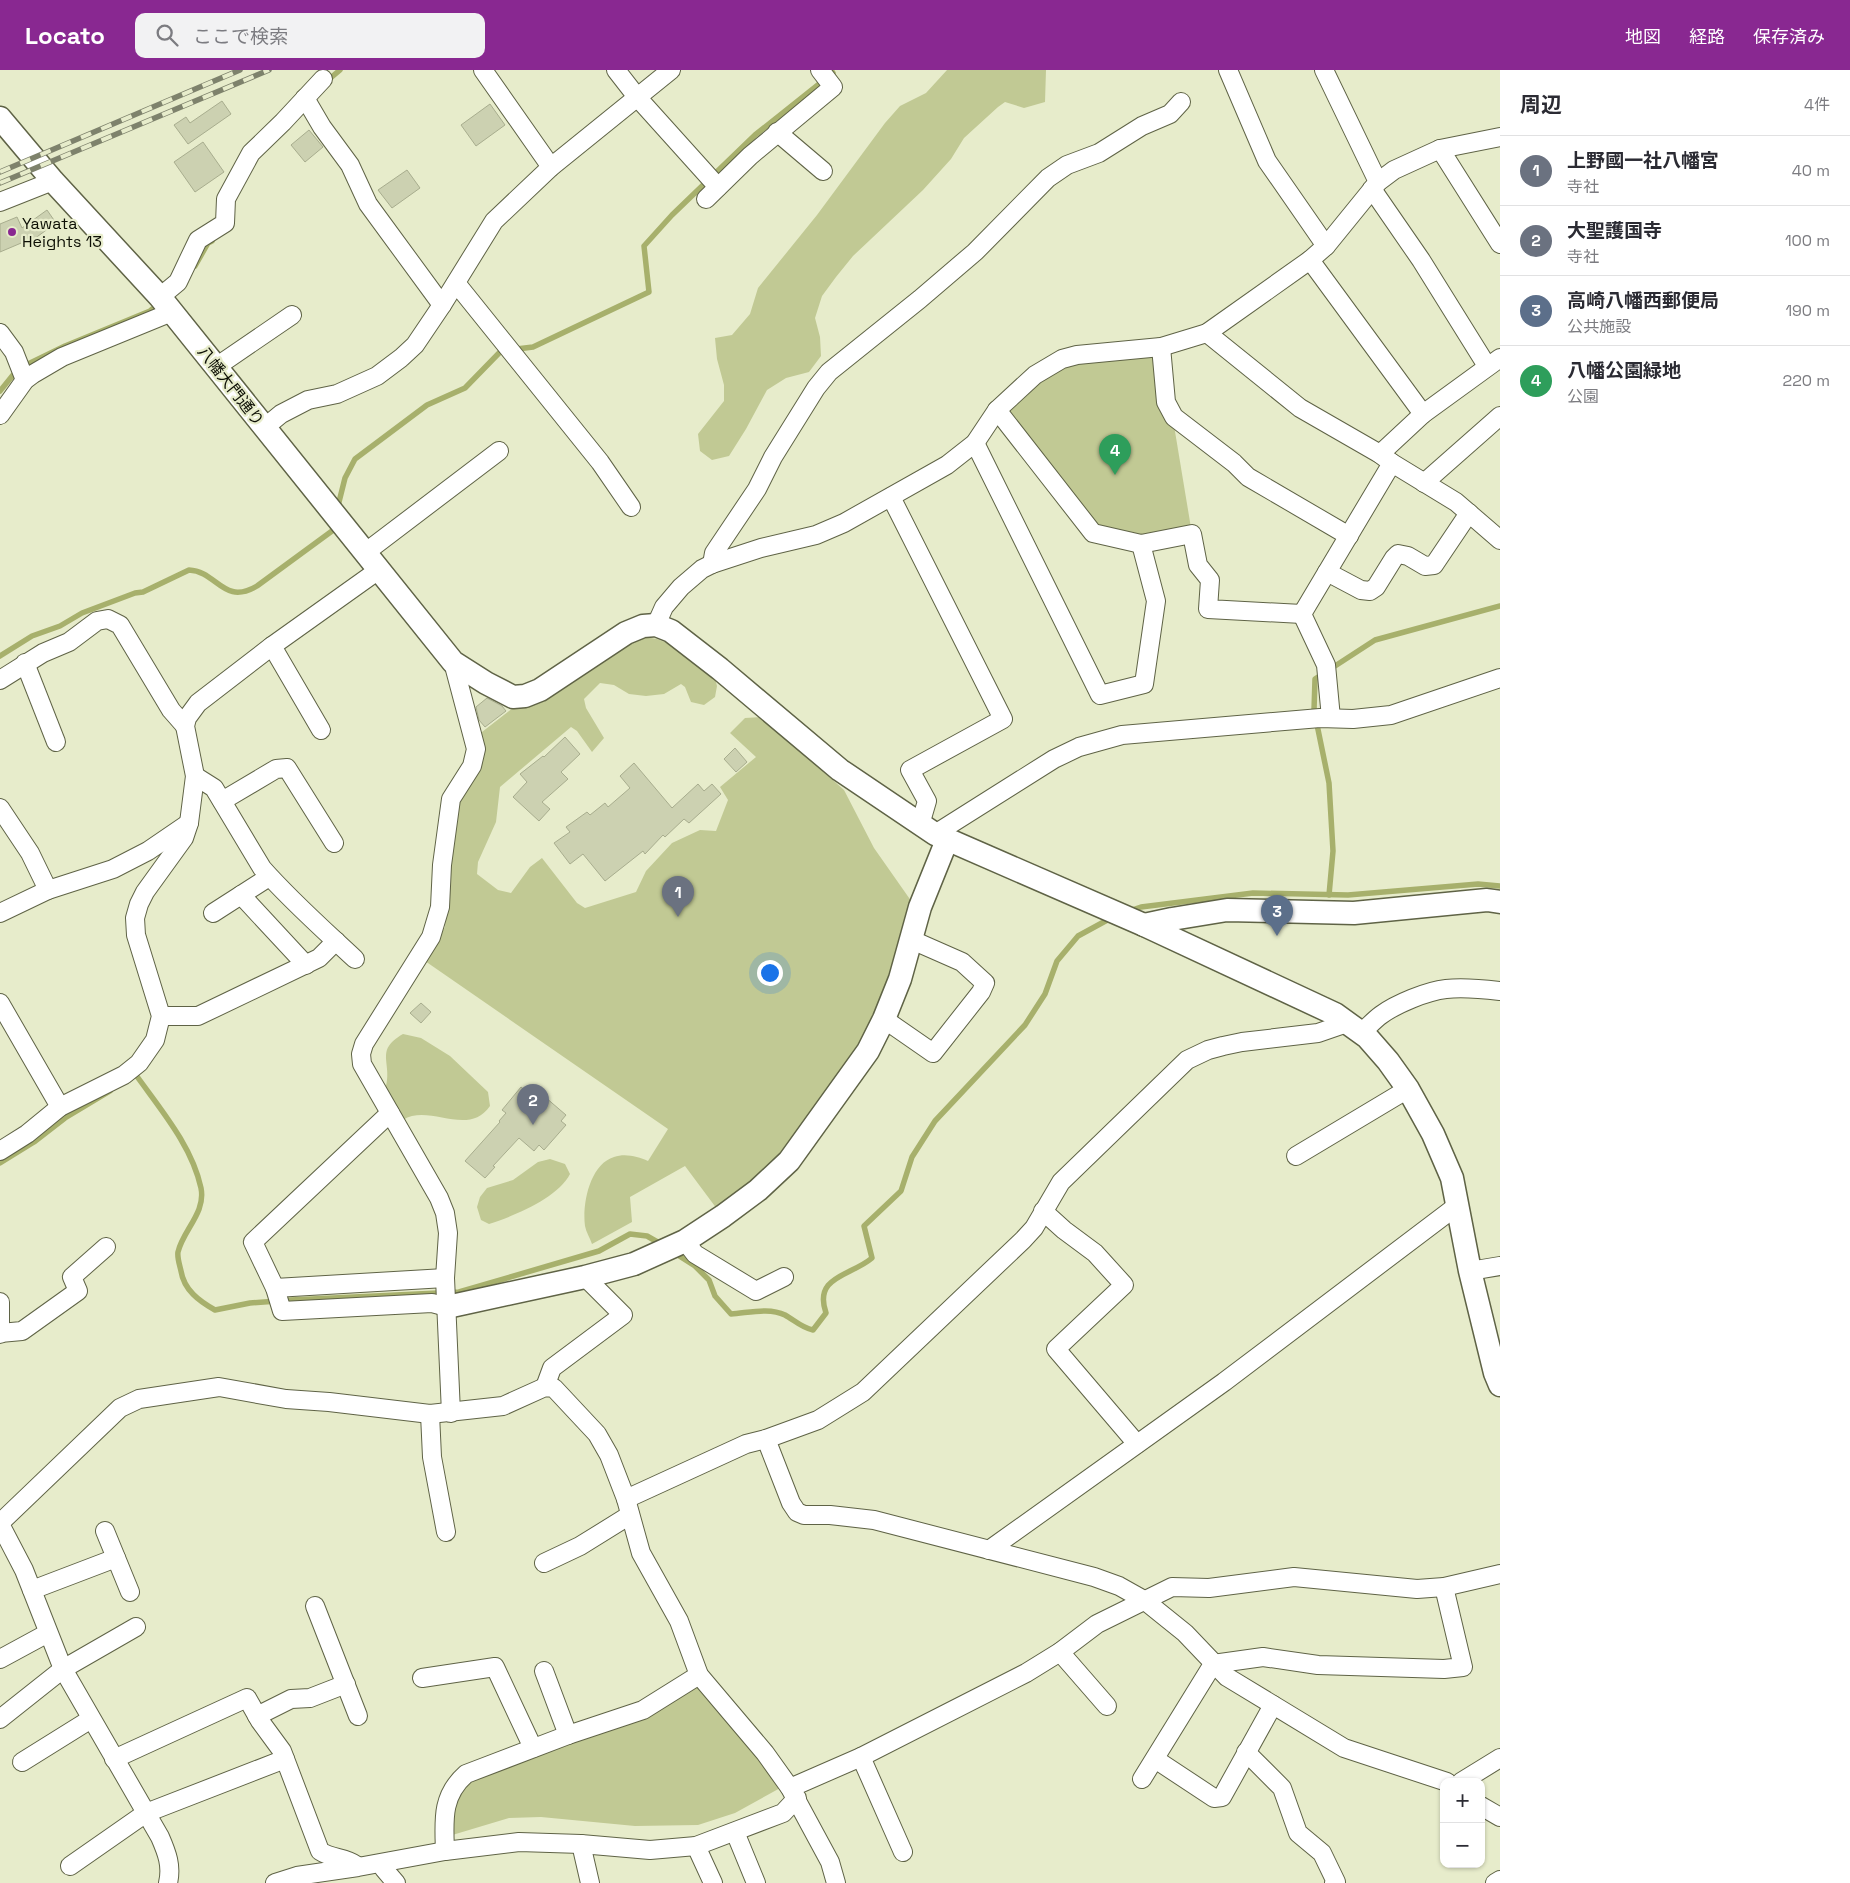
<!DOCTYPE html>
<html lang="ja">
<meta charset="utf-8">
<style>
body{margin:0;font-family:"Space Grotesk","Noto Sans JP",sans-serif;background:#f2f2f3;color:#2b2b33}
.controls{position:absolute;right:15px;bottom:15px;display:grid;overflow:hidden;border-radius:10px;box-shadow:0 1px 4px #0004}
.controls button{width:45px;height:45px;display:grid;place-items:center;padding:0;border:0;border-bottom:1px solid #e1e1e2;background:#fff;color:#2b2b33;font:25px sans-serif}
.you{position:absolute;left:769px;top:902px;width:18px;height:18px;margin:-12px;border:4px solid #fff;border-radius:50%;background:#1a73e8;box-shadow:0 0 0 8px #1a73e833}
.badge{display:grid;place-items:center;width:32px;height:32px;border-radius:50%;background:#892891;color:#fff;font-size:16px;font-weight:700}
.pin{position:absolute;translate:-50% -41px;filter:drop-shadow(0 1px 2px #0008)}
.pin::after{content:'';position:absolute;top:26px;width:18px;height:15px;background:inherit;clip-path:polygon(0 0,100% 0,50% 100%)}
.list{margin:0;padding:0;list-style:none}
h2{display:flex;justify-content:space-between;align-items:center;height:65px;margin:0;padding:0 20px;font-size:21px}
h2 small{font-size:16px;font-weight:400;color:#7c7c81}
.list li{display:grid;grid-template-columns:32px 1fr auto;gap:15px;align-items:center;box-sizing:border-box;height:70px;padding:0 20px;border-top:1px solid #e1e1e2}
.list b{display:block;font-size:19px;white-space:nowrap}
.list p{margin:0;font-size:16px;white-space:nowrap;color:#7c7c81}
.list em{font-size:16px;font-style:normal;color:#7c7c81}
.icon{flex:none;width:28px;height:28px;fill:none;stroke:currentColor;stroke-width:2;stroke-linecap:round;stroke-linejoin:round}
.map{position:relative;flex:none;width:1500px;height:1813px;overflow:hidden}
header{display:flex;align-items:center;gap:30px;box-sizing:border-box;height:70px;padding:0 25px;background:#892891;color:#fff}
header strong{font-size:24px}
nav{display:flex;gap:28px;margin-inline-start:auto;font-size:18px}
.search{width:350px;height:45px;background:#f2f2f3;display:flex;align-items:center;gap:12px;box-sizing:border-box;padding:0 18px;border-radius:10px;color:#7c7c81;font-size:19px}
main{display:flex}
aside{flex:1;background:#fff}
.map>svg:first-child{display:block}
</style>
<header>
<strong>Locato</strong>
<div class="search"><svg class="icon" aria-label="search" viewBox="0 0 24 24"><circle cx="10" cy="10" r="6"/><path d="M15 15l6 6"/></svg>ここで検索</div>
<nav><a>地図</a><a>経路</a><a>保存済み</a></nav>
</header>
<main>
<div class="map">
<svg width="1500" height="1813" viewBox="0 0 1500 1813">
<rect width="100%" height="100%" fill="#e7eccb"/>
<g fill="#c1c994">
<polygon points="947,0 1046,0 1045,32 1024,38 1005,32 998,37 964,68 951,89 923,120 853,186 836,207 822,226 815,248 820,267 821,286 809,302 786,308 767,320 746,359 729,386 712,390 700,381 698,364 724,331 724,315 717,289 715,268 732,265 750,244 758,218 817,145 885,53 900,36 926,23"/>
<polygon points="1161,277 1192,464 1141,474 1093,463 997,340 1048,297"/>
<path d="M 645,567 L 657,569 L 665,572 L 714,605 L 717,616 L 715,627 L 704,635 L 691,632 L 685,617 L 681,614 L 664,624 L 646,626 L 629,624 L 614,615 L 600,613 L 584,629 L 586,638 L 604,668 L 592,682 L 577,661 L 571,657 L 500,717 L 496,752 L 478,792 L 477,804 L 498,820 L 511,823 L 530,797 L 542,788 L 577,833 L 585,838 L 636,822 L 646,801 L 672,773 L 700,760 L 716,761 L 728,730 L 720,717 L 756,687 L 730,663 L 745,648 L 762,647 L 844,720 L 874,778 L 914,835 L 892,908 L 861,977 L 782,1086 L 750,1115 L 717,1139 L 685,1096 L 630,1127 L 632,1152 L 592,1174 C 590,1168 586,1162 585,1156 C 582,1134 590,1094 614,1087 C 626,1083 638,1087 648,1091 L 668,1059 L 425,891 L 445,857 L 449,795 L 457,739 L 481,681 L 482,662 L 513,638 L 544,630 L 631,574 Z"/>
<path d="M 403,964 L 421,968 L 450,986 L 488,1022 L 490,1036 C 468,1068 429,1033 403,1050 L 385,1020 C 394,993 373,981 403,964 Z"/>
<path d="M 550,1089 L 565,1094 L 570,1104 C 558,1128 514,1146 489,1154 L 481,1150 L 477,1137 L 480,1127 L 487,1118 L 513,1110 L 538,1092 Z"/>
<polygon points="699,1614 782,1717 735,1743 698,1755 635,1756 541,1747 509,1748 449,1766 458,1715"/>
</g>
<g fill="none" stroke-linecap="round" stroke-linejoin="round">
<g stroke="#a7b06c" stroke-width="5.5">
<polyline points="327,11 340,0"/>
<polyline points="195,196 208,173 212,171"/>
<polyline points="26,295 65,276 150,241 160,233"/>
<polyline points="0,321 13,305"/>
<polyline points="337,440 345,408 355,389 427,335 465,318 501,281 533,277 649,222 644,176 672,145 755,65 833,3 831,0"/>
<path d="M 0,586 L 32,566 L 60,556 L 82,543 L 135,523 L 143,522 L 189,500 C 217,501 223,536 257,516 L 332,461 L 334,454"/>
<polyline points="1329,825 1333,781 1329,713 1314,640 1315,609 1375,570 1500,536"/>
<polyline points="1129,841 1141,837 1253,823 1348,825 1478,814 1500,816"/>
<path d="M 131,1008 L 136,1005 C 161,1040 192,1076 201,1118 C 206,1143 183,1160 178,1182 C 177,1188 180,1196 181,1201 C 184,1220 199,1231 215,1240 L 250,1233 L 291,1230 L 459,1222 L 599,1181 L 630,1164 L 647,1166 L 661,1174"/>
<polyline points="0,1093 34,1072 65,1048 110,1021"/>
<path d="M 673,1182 L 695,1196 L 709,1210 L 715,1226 L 731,1244 C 748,1243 769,1237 785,1245 C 794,1250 802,1258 813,1260 L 826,1243 C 813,1206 851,1206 872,1188 L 864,1156 L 901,1121 L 912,1087 L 935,1051 L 1025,955 L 1045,924 L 1057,891 L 1078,866 L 1111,848"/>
</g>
</g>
<g fill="#ccd1b1" stroke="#a8ad8e">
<polygon points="222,31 231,44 188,74 174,55 186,47 190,53"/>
<polygon points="490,34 505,55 476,76 461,55"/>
<polygon points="309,60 323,77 305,92 291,75"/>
<polygon points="203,72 224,102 195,122 174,92"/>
<polygon points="407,100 420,118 392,138 378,120"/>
<polygon points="47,140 56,153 34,169 33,168 0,182 0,154 17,147 22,158"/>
<polygon points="487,628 502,636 506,641 485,657 479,650 476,637"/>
<polygon points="565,667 580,684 561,702 568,709 542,732 550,739 539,751 513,727 527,712 520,704 543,686 544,687"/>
<polygon points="735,678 747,692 736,702 724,689"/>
<polygon points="634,693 672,738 698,714 704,721 712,714 721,724 689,753 684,749 665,767 663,765 645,784 643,781 605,811 583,784 570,794 554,773 570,762 566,757 587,742 590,745 605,733 608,737 630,718 620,706"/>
<polygon points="421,933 431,942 421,953 410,943"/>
<polygon points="531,1015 566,1045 561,1051 566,1055 544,1080 539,1075 534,1081 519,1068 493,1096 495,1097 485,1108 465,1091 500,1052 499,1051 506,1043 502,1040 521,1017 526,1021"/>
</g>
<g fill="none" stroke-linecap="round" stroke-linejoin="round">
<g stroke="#5f6346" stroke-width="20">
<g id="minor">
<polyline points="483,0 551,97"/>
<polyline points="616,0 637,27 718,117"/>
<polyline points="1228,0 1267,91 1326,176"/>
<polyline points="1324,0 1378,112"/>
<polyline points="305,28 322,57 350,95 368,134 442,235"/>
<polyline points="777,62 823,101"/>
<polyline points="1440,79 1500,174"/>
<polyline points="1372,119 1421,190 1487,296"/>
<polyline points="706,129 750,86 833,17 820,0"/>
<polyline points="0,132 53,111"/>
<polyline points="1310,190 1423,344"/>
<polyline points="456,213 600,392 631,437"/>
<polyline points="160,227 178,212 198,170 225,153 226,129 251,83 283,52 323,9"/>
<polyline points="0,263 14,282 25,310"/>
<polyline points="1207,263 1300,338 1380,384 1392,393 1456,432 1500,470"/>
<polyline points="1161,277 1166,332 1174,347 1234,393 1248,407 1349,466"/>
<polyline points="216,297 292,245"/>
<polyline points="997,340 1093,463 1141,474 1192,464 1198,495 1210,510 1208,539 1302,544"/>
<polyline points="0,345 25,310 33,304 62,287 172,242"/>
<polyline points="264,358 281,344 308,330 337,324 377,306 401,288 415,275 442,235 494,151 551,97 671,0"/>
<polyline points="975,373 1100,625 1144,614 1156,531 1141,474"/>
<polyline points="1380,384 1423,344 1500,288"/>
<polyline points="1424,413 1500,346"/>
<polyline points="891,427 1003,649 910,700 927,731 920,755"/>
<polyline points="366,482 499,381"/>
<polyline points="712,494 714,483 757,419 773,387 816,318 829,302 920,229 975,182 1048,108 1067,95 1099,83 1142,56 1170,44 1181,32"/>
<polyline points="1327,502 1361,520 1370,521 1376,517 1394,488 1398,484 1408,486 1425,496 1434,495 1469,443"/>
<polyline points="656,555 664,537 681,517 702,499 712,494 761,478 816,465 844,453 947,395 975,373 997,340 1035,305 1062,289 1077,285 1161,277 1207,263 1310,190 1326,176 1378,112 1394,100 1440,79 1500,67"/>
<polyline points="272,576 321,660"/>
<polyline points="25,593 56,672"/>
<polyline points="0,610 43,583 69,572 97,551 108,549 120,555 171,640 185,656"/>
<polyline points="1331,648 1326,595 1302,544 1392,393"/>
<path d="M 195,706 L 214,718 L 262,798 C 291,831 324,860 355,889"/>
<polyline points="222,731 276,699 287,698 334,773"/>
<polyline points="0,738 30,783 48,820"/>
<polyline points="935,764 1054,689 1079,677 1122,665 1320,648 1353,649 1391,645 1500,608"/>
<polyline points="241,825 306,895"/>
<polyline points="0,843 48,820 113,799 148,781 189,753"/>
<polyline points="213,843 269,807"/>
<polyline points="0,933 60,1037"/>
<polyline points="161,946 198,946 319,888 336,871"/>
<polyline points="884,949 933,983 981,922 985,913 962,892 912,870"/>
<path d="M 1361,963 C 1368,957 1374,950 1381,945 C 1396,934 1427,921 1446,919 C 1463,917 1483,919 1500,921"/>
<polyline points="390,1043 253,1172 275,1218 282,1241 432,1233 447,1237"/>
<polyline points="0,1081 27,1064 60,1037 124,1005 139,993 155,970 161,946 136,865 135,848 139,834 145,822 184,768 189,753 195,706 185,656 187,648 198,633 272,576 380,499"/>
<polyline points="1296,1086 1408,1019"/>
<polyline points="1043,1141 1064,1160 1095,1183 1124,1215 1056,1279 1137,1374"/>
<polyline points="685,1171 695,1184 756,1221 784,1207"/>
<polyline points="1470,1201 1500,1196"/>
<polyline points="275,1218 445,1208"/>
<polyline points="0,1232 0,1264"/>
<polyline points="0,1263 22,1261 78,1221 72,1207 106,1177"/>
<polyline points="545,1317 552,1298 623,1245 585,1207"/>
<polyline points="451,1343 445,1208 448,1163 445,1143 439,1128 362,994 361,984 364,974 431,867 440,837 442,795 451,729 472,696 476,679 453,592"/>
<polyline points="430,1344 432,1387 446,1462"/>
<polyline points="766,1369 791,1433 797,1442 804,1445 830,1445 874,1450 1094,1507 1119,1516 1144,1530 1185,1563 1227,1607 1344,1678 1447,1712"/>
<polyline points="626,1429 746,1374 766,1369 818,1350 863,1322 1023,1170 1034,1158 1061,1112 1187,990 1208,980 1223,976 1242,972 1318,963 1347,953"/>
<polyline points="0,1453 120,1338 139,1329 219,1317 286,1329 329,1332 430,1344 503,1336 545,1317 554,1318 597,1364 609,1385 626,1429 641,1483 679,1551 699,1605 765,1683 790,1718 830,1792 836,1813"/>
<path d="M 0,1454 L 24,1500 L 63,1599 L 160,1767 C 167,1783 172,1796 168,1813"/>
<polyline points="105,1461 130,1522"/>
<polyline points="989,1480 1224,1312 1458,1135"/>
<polyline points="544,1493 580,1476 630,1445"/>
<polyline points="32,1520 116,1488"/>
<polyline points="315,1536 358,1646"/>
<polyline points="1060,1582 1107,1636"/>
<polyline points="0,1589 48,1563"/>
<polyline points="544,1601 568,1665"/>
<polyline points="422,1608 495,1597 533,1678"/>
<polyline points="257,1646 291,1629 310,1628 346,1614"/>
<polyline points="0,1649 63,1599 136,1557"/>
<polyline points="1246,1682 1282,1718 1298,1763 1322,1783 1336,1812 1334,1813"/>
<polyline points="861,1687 903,1782"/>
<path d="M 114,1689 L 247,1628 L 260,1651 L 282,1681 L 320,1781 C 332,1789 345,1787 356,1795"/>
<polyline points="1155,1689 1214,1728 1222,1727 1273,1635"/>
<polyline points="22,1692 91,1649"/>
<polyline points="1142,1709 1213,1594 1263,1587 1318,1595 1444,1599 1463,1597 1444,1517"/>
<polyline points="1461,1712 1500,1688"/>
<polyline points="790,1718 861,1687 1026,1603 1060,1582 1097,1554 1172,1517 1209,1518 1294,1507 1417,1519 1444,1517 1500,1504"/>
<polyline points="1481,1736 1500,1747"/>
<polyline points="735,1762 756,1813"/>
<polyline points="581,1774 590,1813"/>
<polyline points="696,1776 713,1813"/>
<path d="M 445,1781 C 444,1751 441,1726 466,1704 L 568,1665 L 643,1640 L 699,1605"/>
<polyline points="383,1793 384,1799 396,1813"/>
<polyline points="70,1796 146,1743 285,1689"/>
<polyline points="275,1813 297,1806 358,1797 445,1781 519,1772 581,1774 650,1780 696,1776 783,1743 797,1728"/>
<polyline points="1495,1813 1500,1810"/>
</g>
</g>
<g stroke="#5f6346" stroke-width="25">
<g id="tertiary">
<polyline points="0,48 53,111 160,227 453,592 486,613 513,627 525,626 540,620 626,563 643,556 656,555 671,561 720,599 840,700 935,764 1144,855 1335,944 1367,967 1388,991 1408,1019 1433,1064 1452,1108 1470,1201 1495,1303 1500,1315"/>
<polyline points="1144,855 1172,849 1227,840 1354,843 1487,830 1500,832"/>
<polyline points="447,1237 585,1207 634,1194 685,1171 723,1146 758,1120 789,1091 868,981 884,949 900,909 920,837 947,770"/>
</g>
</g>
<use href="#minor" stroke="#fff" stroke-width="18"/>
<use href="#tertiary" stroke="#fff" stroke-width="22"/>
<g stroke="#7e826c" stroke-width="5.5">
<g id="rail">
<polyline points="0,102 240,0"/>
<polyline points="0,113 269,0"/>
</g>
</g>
<use href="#rail" stroke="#e7eccb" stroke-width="4" stroke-dasharray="11" stroke-linecap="butt"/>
</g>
<circle fill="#892891" stroke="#e7eccb" stroke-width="2" cx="12" cy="162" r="5"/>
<g text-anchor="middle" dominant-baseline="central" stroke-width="4.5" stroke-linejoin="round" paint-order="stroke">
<g font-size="16" fill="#0d0f05" stroke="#e7eccb" text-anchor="start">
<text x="22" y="153">Yawata<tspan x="22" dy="18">Heights 13</tspan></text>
</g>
<g font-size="16" fill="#0d0f05" stroke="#e7eccb">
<text transform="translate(231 316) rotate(52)">八幡大門通り</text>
</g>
</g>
</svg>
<div class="controls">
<button>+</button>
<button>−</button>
</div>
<div class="you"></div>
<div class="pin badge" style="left:678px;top:847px;background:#6b7280">1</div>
<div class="pin badge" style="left:533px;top:1055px;background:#6b7280">2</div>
<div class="pin badge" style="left:1277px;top:866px;background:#5c6f8a">3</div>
<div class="pin badge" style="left:1115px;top:405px;background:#2e9e5b">4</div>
</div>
<aside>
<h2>周辺<small>4件</small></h2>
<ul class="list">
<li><span class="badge" style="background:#6b7280">1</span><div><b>上野國一社八幡宮</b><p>寺社</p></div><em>40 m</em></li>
<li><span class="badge" style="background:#6b7280">2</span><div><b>大聖護国寺</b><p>寺社</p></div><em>100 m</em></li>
<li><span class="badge" style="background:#5c6f8a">3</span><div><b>高崎八幡西郵便局</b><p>公共施設</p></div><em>190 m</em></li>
<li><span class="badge" style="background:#2e9e5b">4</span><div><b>八幡公園緑地</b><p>公園</p></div><em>220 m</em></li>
</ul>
</aside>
</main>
